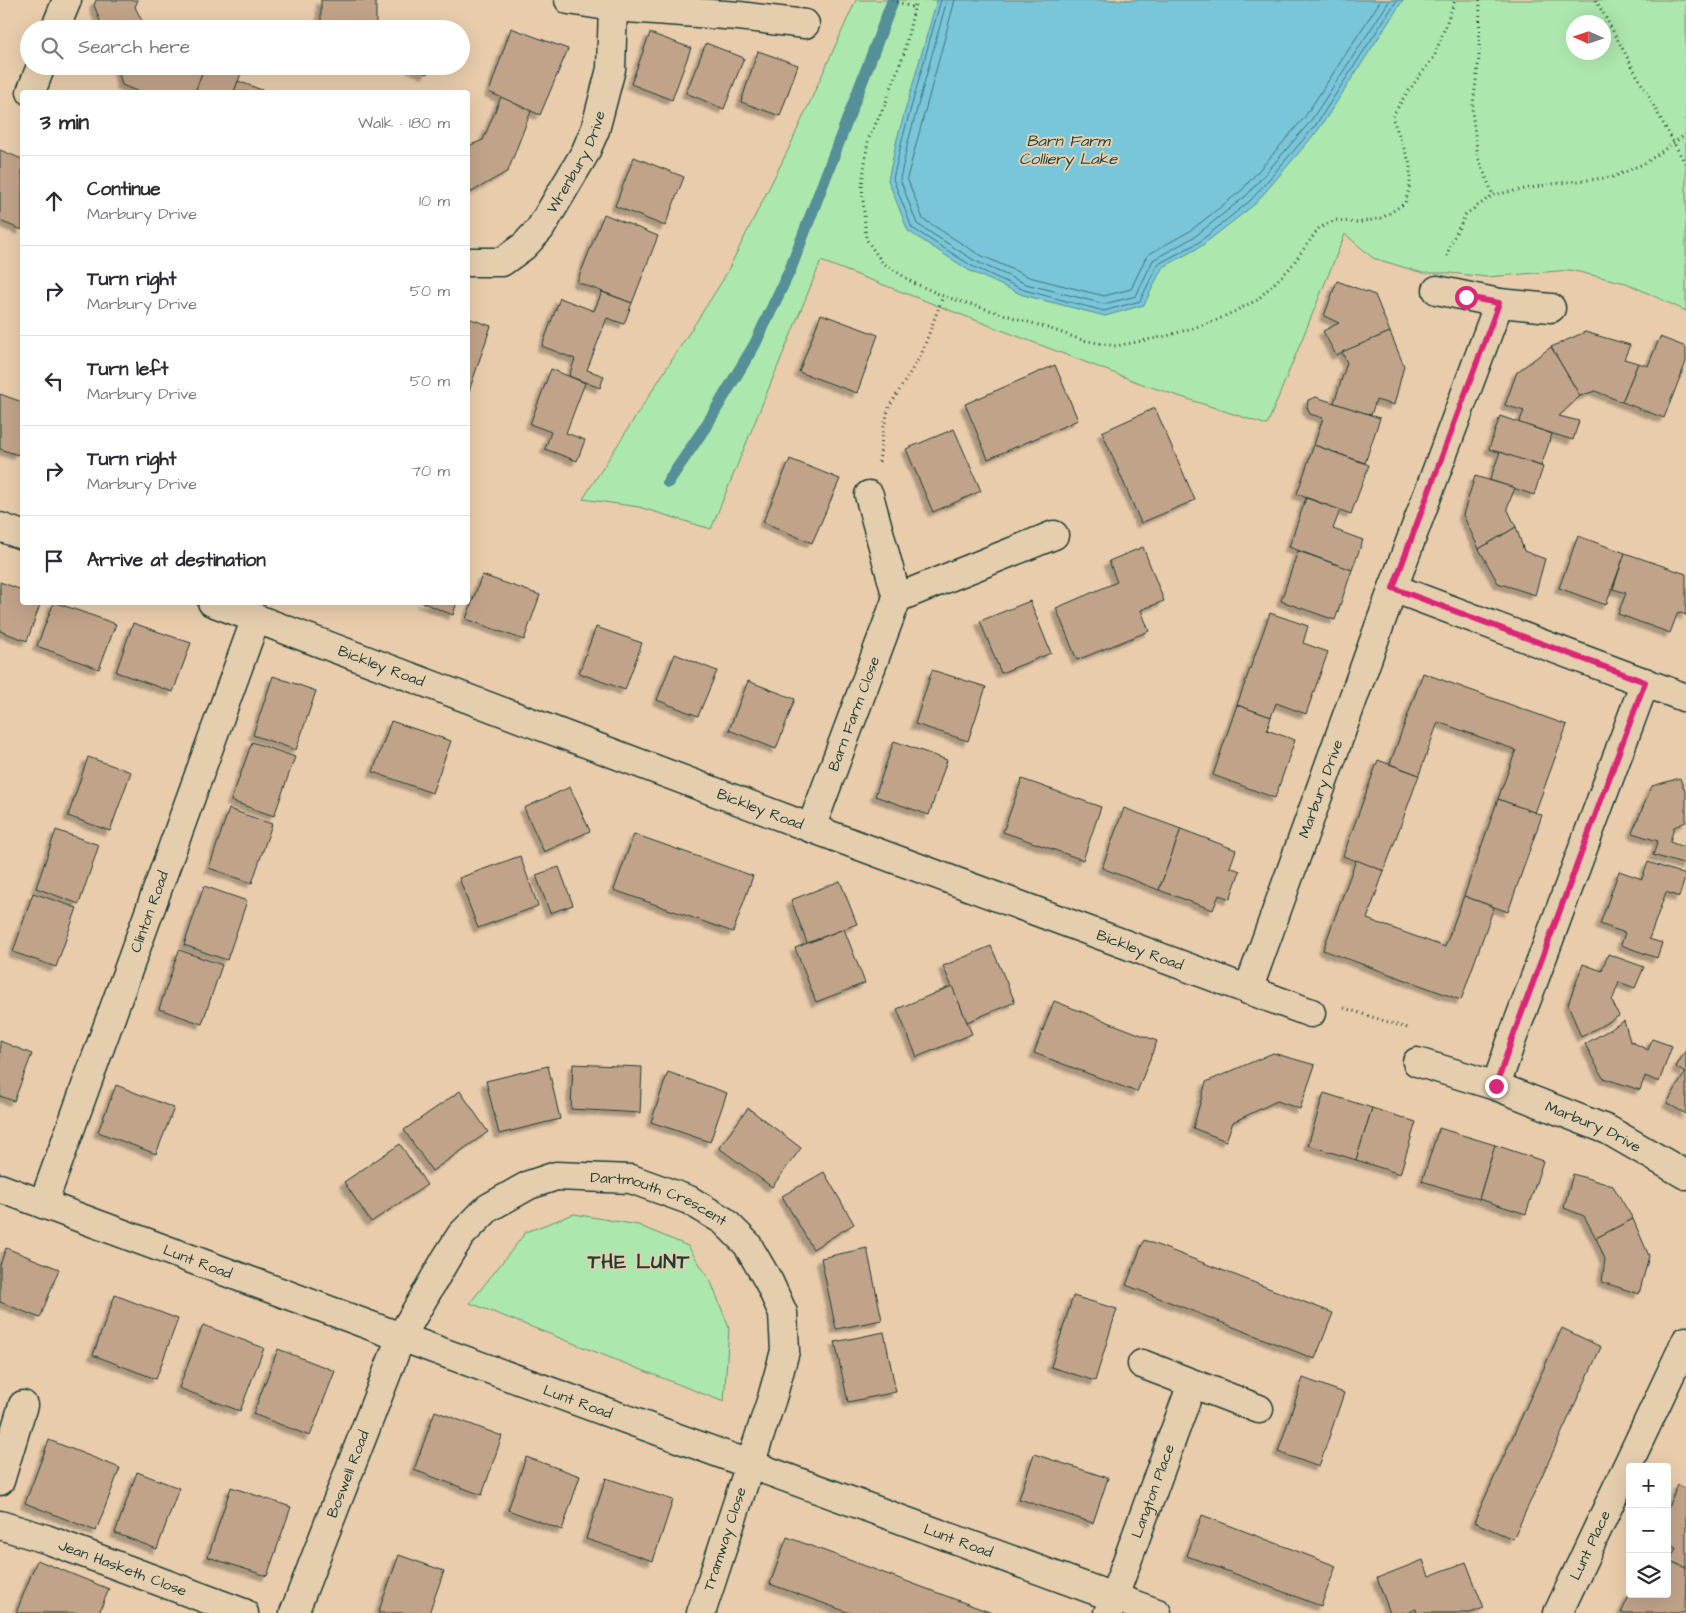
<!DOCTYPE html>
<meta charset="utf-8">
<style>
body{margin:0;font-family:"Architects Daughter",sans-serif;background:#f7f7f7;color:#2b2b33}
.controls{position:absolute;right:15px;bottom:15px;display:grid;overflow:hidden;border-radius:5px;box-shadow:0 5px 20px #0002}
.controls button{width:45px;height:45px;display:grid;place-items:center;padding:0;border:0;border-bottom:1px solid #e1e1e2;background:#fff;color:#2b2b33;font:25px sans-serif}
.compass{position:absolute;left:1566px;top:15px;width:45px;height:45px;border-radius:50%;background:#fff;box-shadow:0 5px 20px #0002;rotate:273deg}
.stop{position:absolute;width:15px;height:15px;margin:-11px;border:4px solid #db2777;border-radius:50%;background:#fff}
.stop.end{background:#db2777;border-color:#fff;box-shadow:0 1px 5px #0008}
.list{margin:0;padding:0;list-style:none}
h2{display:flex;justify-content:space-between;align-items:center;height:65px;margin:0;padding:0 20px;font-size:21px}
h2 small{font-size:16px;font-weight:400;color:#7c7c81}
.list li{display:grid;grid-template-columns:32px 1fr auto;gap:15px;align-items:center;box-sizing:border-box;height:90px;padding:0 20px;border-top:1px solid #e1e1e2}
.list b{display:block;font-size:19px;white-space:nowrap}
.list p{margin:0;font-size:16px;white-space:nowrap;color:#7c7c81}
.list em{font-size:16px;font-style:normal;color:#7c7c81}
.icon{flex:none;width:28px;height:28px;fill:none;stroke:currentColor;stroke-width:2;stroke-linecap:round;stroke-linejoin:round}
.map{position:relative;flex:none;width:1686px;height:1613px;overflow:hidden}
.search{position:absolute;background:#fff;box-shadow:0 5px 20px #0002;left:20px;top:20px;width:450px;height:55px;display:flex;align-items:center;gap:12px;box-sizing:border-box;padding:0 18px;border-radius:28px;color:#7c7c81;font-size:19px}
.panel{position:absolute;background:#fff;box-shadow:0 5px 20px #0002;left:20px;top:90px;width:450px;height:515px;border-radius:5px}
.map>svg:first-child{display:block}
</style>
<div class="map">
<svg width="1686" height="1613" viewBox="0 0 1686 1613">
<defs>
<filter id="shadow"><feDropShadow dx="-4.5" dy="4.5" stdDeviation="1" flood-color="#0004"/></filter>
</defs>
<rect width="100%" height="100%" fill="#e8ccac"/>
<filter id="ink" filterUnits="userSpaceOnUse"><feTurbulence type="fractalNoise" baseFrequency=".02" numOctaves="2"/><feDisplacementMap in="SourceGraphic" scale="10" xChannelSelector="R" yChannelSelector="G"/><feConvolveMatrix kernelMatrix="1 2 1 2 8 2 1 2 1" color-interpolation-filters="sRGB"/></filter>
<g filter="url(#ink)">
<g fill="#ace7ad" stroke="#669270" fill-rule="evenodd">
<path d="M 856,0 L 1686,0 L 1686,311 L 1626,283 L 1570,270 L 1487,277 L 1450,273 L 1423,273 L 1373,258 L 1345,234 L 1267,425 L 1145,385 L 821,261 L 711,529 L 639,507 L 583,499 L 723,280 L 789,148 ZM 1574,22 L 1604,22 L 1604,52 L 1574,52 Z"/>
<polygon points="574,1214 638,1225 688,1246 711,1282 729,1328 724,1402 470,1303 526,1232"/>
</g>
<polygon fill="#79c5d9" stroke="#558f97" points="937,0 1403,0 1319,129 1255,204 1200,247 1162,268 1144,305 1105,316 1023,295 970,271 908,231 888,180 897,139"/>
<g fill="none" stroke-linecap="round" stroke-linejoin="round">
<g stroke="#437376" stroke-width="1">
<polyline points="941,0 902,140 893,179 912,228 972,266 1024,290 1104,311 1140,301 1158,264 1198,243 1251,200 1315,126 1397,0"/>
<polyline points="947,0 908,142 900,179 917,224 975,261 1026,284 1104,304 1136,296 1153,260 1194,237 1247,195 1310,122 1390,0"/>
<polyline points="955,0 907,178 923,219 978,254 1029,277 1104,296 1131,289 1145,259 1149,254 1190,231 1242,190 1304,118 1381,0"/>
</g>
<polyline stroke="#558f97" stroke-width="12" points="668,482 706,426 755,344 790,270 893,0"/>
</g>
<g fill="#c1a389" stroke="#1f3d34" filter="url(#shadow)">
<polygon points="96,0 138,0 135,7 143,23 128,29 103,29 94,5"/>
<rect x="321" y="0" width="55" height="29"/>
<polygon points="511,28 568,49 540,115 489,92"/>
<polygon points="650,33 691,48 672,100 631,84"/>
<polygon points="706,43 744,58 724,109 686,93"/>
<polygon points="758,51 798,65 780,116 741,102"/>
<polygon points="117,66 200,66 204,68 195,92 170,92 167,91 167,92 139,92 122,85"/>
<polygon points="205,66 244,66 234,92 195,92"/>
<polygon points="408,66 430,66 427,74"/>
<polygon points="238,81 267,92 234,92"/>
<polygon points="501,97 531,111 508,171 470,193 468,182 468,146 483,140"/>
<polygon points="0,150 22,159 22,230 0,221"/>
<polygon points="634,157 684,177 665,226 615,206"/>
<polygon points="604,214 658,236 632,303 577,282"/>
<polygon points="1337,281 1375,295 1390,332 1336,355 1323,331 1339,323 1324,316"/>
<polygon points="602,292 632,303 624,324 607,318 587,370 604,376 600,388 569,376 575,359 542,346 560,298 594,311"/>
<polygon points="821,314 878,335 857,393 799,372"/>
<polygon points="468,318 491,326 468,394"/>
<polygon points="1390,332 1404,366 1394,405 1376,400 1371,415 1334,403 1347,363 1342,352"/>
<polygon points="1585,332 1630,345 1624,359 1638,363 1622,402 1595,391 1580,396 1551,347"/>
<polygon points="1660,337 1686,347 1686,362 1664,418 1622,402 1638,363 1648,366"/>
<polygon points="1551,347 1580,396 1559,416 1579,421 1573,440 1519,423 1524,411 1505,405 1517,372"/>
<polygon points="1055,365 1078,420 988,459 965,404"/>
<polygon points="551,369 585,383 566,433 585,440 577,461 545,449 551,432 530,424"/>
<polygon points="0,394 22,402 22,443 18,455 0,449"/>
<polygon points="1316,397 1380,418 1365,463 1314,445 1323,418 1310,414 1307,407 1308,400"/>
<polygon points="1155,408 1195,500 1141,523 1102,432"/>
<polygon points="1500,416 1552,434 1541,466 1489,449"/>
<polygon points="954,429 981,491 933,512 906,449"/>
<polygon points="1314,445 1369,465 1351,514 1297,494"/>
<polygon points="1500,452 1543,467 1534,495 1490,480"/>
<polygon points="790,459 840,479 812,543 763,522"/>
<polygon points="1475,476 1515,488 1507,508 1516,527 1479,549 1463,515"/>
<polygon points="1306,498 1340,510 1333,529 1363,540 1352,570 1289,547"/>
<polygon points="1516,527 1524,551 1545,559 1535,595 1498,583 1479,549"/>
<polygon points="1578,536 1625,553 1606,605 1559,588"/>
<polygon points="1143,547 1164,601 1141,610 1149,631 1077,660 1056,608 1117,582 1109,561"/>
<polygon points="1298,551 1352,570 1335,620 1281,601"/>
<polygon points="1625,553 1686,574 1686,615 1678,612 1670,633 1618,614 1626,593 1613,589"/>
<polygon points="482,575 540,595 524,640 466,619"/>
<polygon points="0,582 22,590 22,602 41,602 27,641 0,631"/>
<polygon points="1030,601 1051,653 1001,673 980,621"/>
<polygon points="54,602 116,624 99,669 37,646"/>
<polygon points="421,602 457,602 453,615"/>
<polygon points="1270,613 1308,626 1303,643 1328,652 1306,714 1276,703 1271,717 1237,705"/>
<polygon points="133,623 191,643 173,692 116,672"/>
<polygon points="596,627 642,643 625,690 579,673"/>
<polygon points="675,654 717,671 698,716 657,700"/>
<polygon points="932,670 986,687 968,741 915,724"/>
<polygon points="1423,673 1567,725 1535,813 1498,799 1516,750 1438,722 1419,775 1390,764"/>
<polygon points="273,676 316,691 296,750 253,735"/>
<polygon points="748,681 795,699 776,749 729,730"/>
<polygon points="1237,705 1271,717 1267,730 1295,740 1275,798 1213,775"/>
<polygon points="391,721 451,741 432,793 373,772"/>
<polygon points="894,741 947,760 929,815 875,796"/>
<polygon points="252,742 295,757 274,816 231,801"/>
<polygon points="88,757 131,772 110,831 68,816"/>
<polygon points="1378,760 1419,775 1384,871 1343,856"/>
<polygon points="1680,778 1686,794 1686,822 1674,827 1670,842 1686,848 1686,865 1653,855 1658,841 1632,833 1652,786"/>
<polygon points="1022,779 1101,807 1083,860 1003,832"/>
<polygon points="570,787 590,831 544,852 524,808"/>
<polygon points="1498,799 1542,815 1508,912 1464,896"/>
<polygon points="1124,808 1181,829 1159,890 1102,868"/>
<polygon points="229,809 272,824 252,883 209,868"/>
<polygon points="1181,829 1236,850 1230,867 1240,871 1230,899 1219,895 1213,910 1159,890"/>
<polygon points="56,830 99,845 79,904 36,888"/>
<polygon points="634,834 753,876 733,932 614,890"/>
<polygon points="520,856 538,906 478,928 459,878"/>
<polygon points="1356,860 1384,871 1367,919 1445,947 1464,896 1494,907 1461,1000 1323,950"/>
<polygon points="1648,862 1686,875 1679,897 1666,892 1649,939 1662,943 1657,958 1621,945 1625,933 1600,924 1619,871 1642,879"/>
<polygon points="559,867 573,905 550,913 536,875"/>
<polygon points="840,881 857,924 807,943 791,900"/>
<polygon points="204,886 247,901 227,960 184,945"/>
<polygon points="33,893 77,908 56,967 13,952"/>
<polygon points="844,929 865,983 816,1002 795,948"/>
<polygon points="991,946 1015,1002 967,1022 943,966"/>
<polygon points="179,950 222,965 202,1024 159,1009"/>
<polygon points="1608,954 1644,967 1635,988 1619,982 1612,1001 1619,1016 1581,1037 1568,1004 1583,964 1602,971"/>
<polygon points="952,986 972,1034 917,1057 897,1009"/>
<polygon points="1054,1001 1157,1041 1137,1092 1034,1053"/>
<polygon points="1624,1021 1630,1041 1648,1050 1652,1039 1672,1046 1659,1082 1645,1076 1640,1090 1603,1078 1585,1044"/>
<polygon points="0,1041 32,1054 14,1101 0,1096"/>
<polygon points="1686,1050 1686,1114 1667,1103 1685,1073 1676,1067"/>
<polygon points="1273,1053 1315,1065 1300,1109 1277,1101 1233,1122 1226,1141 1193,1128 1206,1082"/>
<polygon points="573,1064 642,1067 640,1113 571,1109"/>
<polygon points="548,1066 560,1119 499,1134 486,1081"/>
<polygon points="668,1072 727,1093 710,1142 651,1122"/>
<polygon points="116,1085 174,1108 156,1154 98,1132"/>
<polygon points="460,1091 488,1132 432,1171 404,1130"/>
<polygon points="1324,1093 1372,1108 1356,1160 1308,1145"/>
<polygon points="748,1108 801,1148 772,1187 719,1148"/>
<polygon points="1372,1108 1416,1122 1400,1174 1356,1160"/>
<polygon points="1439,1128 1495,1145 1479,1199 1422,1181"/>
<polygon points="400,1144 427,1185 371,1222 344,1182"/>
<polygon points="1495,1145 1543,1161 1526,1214 1479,1199"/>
<polygon points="824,1172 854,1224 813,1249 782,1196"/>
<polygon points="1573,1174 1613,1186 1633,1219 1596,1238 1584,1216 1564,1208"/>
<polygon points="1633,1219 1649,1256 1639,1294 1602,1282 1605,1259 1596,1238"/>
<polygon points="1144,1240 1333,1313 1315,1359 1126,1285"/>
<polygon points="6,1248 59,1269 40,1318 0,1302 0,1265"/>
<polygon points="867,1248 882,1320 836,1329 821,1258"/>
<polygon points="115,1295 178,1319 156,1379 93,1355"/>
<polygon points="1073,1296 1117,1309 1095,1381 1051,1367"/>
<polygon points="203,1325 264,1348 240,1411 179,1388"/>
<polygon points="1562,1328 1601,1347 1513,1539 1474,1522"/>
<polygon points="884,1332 896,1392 848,1402 835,1342"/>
<polygon points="278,1349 335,1371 310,1436 253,1414"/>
<polygon points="1303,1378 1344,1393 1319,1467 1278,1452"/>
<polygon points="435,1411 502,1436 482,1495 414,1470"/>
<polygon points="49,1440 120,1468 96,1531 25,1503"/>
<polygon points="1034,1454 1108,1478 1093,1523 1019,1499"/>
<polygon points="526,1457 580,1476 562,1530 508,1510"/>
<polygon points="137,1472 179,1488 157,1549 115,1533"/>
<polygon points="606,1478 673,1500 653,1561 586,1539"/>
<polygon points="1678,1485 1686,1489 1686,1568 1670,1561 1676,1548 1667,1544 1667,1509"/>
<polygon points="231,1487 291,1507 267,1576 208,1557"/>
<polygon points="1202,1515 1336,1566 1321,1606 1187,1556"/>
<polygon points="787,1537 992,1613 850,1613 770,1584"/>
<polygon points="399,1555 444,1571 429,1613 378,1613"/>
<polygon points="37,1560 109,1589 99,1613 16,1613"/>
<polygon points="1423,1560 1429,1576 1466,1562 1484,1608 1470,1613 1417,1613 1416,1609 1407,1613 1390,1613 1377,1578"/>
<polygon points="1670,1561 1686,1568 1685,1613 1621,1613 1630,1594 1667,1594 1667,1568"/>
</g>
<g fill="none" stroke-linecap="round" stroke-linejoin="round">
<g stroke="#1f3d34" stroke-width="31">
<polyline id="pedestrian" points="1417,1062 1496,1086"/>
</g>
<g stroke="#1f3d34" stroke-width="31">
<g id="minor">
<polyline points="569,0 613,7 739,16 805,24"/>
<polyline points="55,29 67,0"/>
<polyline points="31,92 41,66"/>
<path id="s1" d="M 468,262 L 502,262 L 524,246 L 540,229 L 585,153 L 595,130 L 611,69 L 613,7"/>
<polyline points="1499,303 1551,308"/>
<polyline points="869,495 897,598"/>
<polyline points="0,527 22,535"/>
<polyline points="1393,588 1686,698"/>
<path id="s2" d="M 212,602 L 811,828 L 1311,1013"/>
<path id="s3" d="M 1645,682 L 1512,1039 L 1496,1086 L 1608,1130 L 1686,1175"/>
<path id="s4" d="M 811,828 L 897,598 L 1054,535"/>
<path id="s5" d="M 1248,990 L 1393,588 L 1499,303 L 1437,290"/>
<path id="s6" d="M 0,1188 L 401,1337 L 1157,1613"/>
<path id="s7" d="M 43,1204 L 256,618"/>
<polyline points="1142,1364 1259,1409"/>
<polyline points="0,1481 23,1405"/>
<path id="s8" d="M 0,1525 L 46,1539 L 244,1613"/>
<path id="s9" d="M 294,1613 L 401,1337 L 447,1257 L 461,1235 L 488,1208 L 529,1185 L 556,1176 L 631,1179 L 689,1200 L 724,1221 L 747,1244 L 769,1282 L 783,1313 L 785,1351 L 772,1398 L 701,1613"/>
<path id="s10" d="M 1108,1613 L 1192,1384"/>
<path id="s11" d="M 1558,1613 L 1686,1341"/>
</g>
</g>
<g stroke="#1f3d34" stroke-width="3" stroke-dasharray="1 4" stroke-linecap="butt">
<polyline points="892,0 914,8"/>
<polyline points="916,0 904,53 886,102 868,140 862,185 866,239 882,262 912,282 943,296 1045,327 1082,340 1116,346 1167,336 1215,321 1257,300 1290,268 1319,228 1336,220 1357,223 1382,218 1405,203 1410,185 1410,164 1392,117 1404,97 1434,57 1455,0"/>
<polyline points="1480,0 1479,59 1472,111 1478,157 1493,195"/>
<polyline points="1596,0 1686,165"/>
<polyline points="1447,256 1450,245 1466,214 1493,195 1551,184 1614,177 1647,162 1686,134"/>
<polyline points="879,462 883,430 889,407 921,355 943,296"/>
<polyline points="1344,1008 1407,1028"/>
</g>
<use href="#pedestrian" stroke="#e5ceae" stroke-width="28"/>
<use href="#minor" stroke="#e5ceae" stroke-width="28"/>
</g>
</g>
<g fill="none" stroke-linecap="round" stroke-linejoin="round" filter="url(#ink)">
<polyline stroke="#db2777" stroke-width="6" points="1466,297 1499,303 1393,588 1645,682 1512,1039 1496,1086"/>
</g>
<g text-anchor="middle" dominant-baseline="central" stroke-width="4" stroke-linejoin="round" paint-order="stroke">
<g font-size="15" fill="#1f3d34" stroke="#e5ceae">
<text stroke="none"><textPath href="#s1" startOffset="161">Wrenbury Drive</textPath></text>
<text stroke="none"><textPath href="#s2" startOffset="181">Bickley Road</textPath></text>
<text stroke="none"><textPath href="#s4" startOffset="122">Barn Farm Close</textPath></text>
<text stroke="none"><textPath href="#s5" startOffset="214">Marbury Drive</textPath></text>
<text stroke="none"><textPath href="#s2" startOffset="586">Bickley Road</textPath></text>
<text stroke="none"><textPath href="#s7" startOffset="311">Clinton Road</textPath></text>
<text stroke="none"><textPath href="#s2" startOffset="991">Bickley Road</textPath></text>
<text stroke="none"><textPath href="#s3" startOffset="536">Marbury Drive</textPath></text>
<text stroke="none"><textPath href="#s9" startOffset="635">Dartmouth Crescent</textPath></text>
<text stroke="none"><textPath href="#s6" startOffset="211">Lunt Road</textPath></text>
<text stroke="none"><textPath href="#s6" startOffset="616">Lunt Road</textPath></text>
<text stroke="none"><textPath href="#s9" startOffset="149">Boswell Road</textPath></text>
<text stroke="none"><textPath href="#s10" startOffset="130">Langton Place</textPath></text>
<text transform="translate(725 1539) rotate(-72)">Tramway Close</text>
<text stroke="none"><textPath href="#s6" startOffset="1021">Lunt Road</textPath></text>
<text stroke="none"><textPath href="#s11" startOffset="75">Lunt Place</textPath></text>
<text stroke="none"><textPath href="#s8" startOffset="130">Jean Hasketh Close</textPath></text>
</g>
<g font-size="16" font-style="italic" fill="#24443c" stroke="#e5ceae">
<text x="1068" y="141">Barn Farm<tspan x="1068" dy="18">Colliery Lake</tspan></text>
</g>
<g font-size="20" font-weight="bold" letter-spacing="1" fill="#1f3d34" stroke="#e5ceae">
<text x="639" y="1262">THE LUNT</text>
</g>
</g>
</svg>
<div class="controls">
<button>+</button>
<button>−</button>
<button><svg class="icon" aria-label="layers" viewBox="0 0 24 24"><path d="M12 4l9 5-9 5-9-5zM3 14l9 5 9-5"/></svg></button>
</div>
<svg class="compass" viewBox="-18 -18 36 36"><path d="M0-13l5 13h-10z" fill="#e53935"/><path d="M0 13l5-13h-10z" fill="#7c7c81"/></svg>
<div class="stop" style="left:1466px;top:297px"></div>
<div class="stop end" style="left:1496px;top:1086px"></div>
<div class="search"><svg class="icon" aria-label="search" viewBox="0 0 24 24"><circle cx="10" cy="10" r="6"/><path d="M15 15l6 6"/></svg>Search here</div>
<section class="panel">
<h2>3 min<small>Walk · 180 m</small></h2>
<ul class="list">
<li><svg class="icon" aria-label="ahead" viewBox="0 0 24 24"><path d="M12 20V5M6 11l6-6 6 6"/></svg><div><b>Continue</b><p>Marbury Drive</p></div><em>10 m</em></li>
<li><svg class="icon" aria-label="right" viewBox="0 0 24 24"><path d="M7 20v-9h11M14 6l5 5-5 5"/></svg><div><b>Turn right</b><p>Marbury Drive</p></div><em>50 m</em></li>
<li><svg class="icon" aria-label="left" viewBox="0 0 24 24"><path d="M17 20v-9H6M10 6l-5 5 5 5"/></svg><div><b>Turn left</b><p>Marbury Drive</p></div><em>50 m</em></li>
<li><svg class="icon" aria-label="right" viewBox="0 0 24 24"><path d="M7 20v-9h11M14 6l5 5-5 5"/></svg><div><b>Turn right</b><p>Marbury Drive</p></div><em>70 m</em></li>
<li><svg class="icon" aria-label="arrive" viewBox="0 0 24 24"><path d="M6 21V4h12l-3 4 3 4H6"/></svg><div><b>Arrive at destination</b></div></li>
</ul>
</section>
</div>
